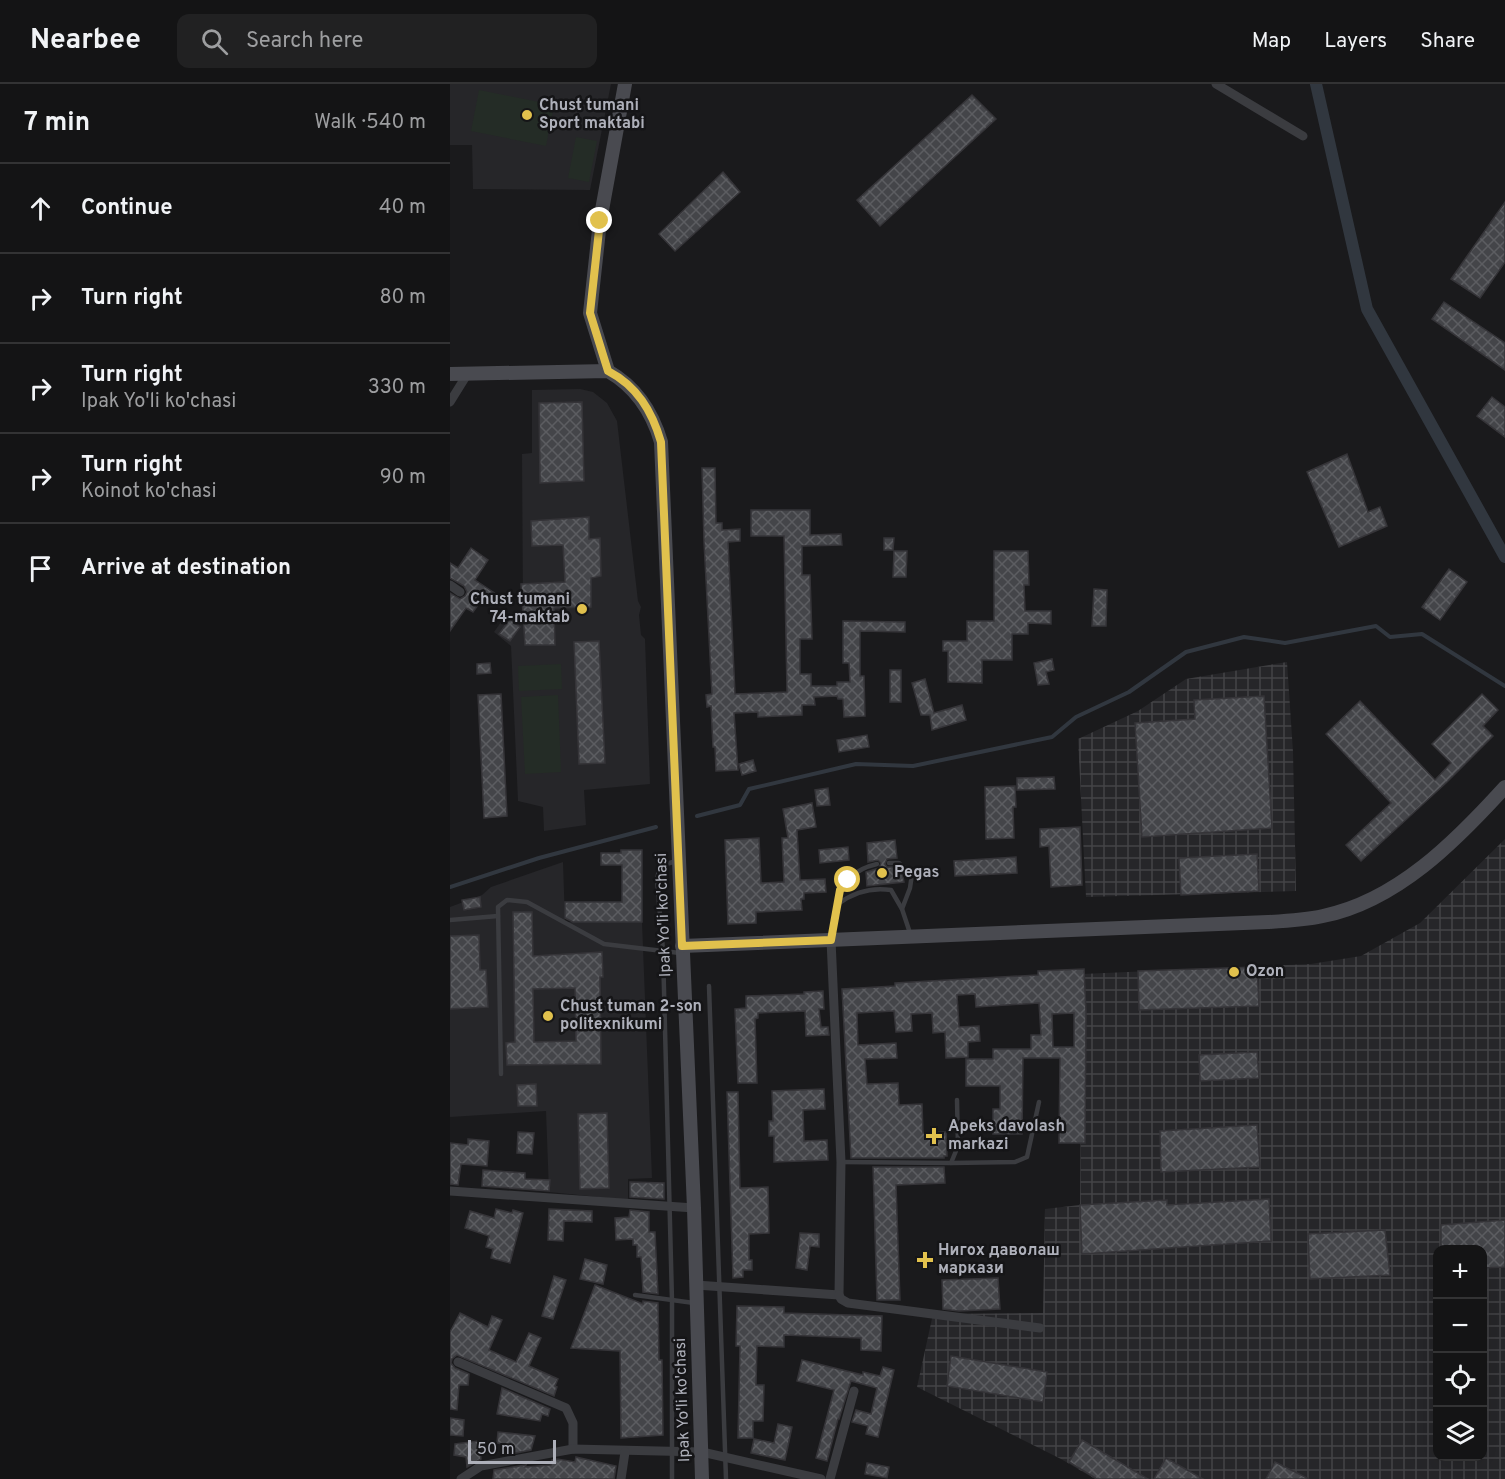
<!DOCTYPE html>
<meta charset="utf-8">
<style>
body{margin:0;font-family:Overpass,sans-serif;background:#212122;color:#f1f3f6}
.controls{position:absolute;right:18px;bottom:18px;display:grid;overflow:hidden;border-radius:12px;box-shadow:0 6px 24px #0002}
.controls button{width:54px;height:54px;display:grid;place-items:center;padding:0;border:0;border-bottom:2px solid #333334;background:#141415;color:#f1f3f6;font:30px sans-serif}
.scale{position:absolute;left:18px;bottom:15px;width:88px;box-sizing:border-box;padding-left:6px;border:3px solid #aeb0ba;border-top:0;font-size:16px;line-height:21px;white-space:nowrap;color:#aeb0ba;-webkit-text-stroke:4px #151517;paint-order:stroke}
.stop{position:absolute;width:18px;height:18px;margin:-14px;border:4px solid #e1c14d;border-radius:50%;background:#fff}
.stop.end{background:#e1c14d;border-color:#fff;box-shadow:0 2px 6px #0008}
.list{margin:0;padding:0;list-style:none}
h2{display:flex;justify-content:space-between;align-items:center;height:78px;margin:0;padding:0 24px;font-size:26px}
h2 small{font-size:20px;font-weight:400;color:#9d9ea0}
.list li{display:grid;grid-template-columns:39px 1fr auto;gap:18px;align-items:center;box-sizing:border-box;height:90px;padding:0 24px;border-top:2px solid #333334}
.list b{display:block;font-size:22px;white-space:nowrap}
.list p{margin:0;font-size:20px;white-space:nowrap;color:#9d9ea0}
.list em{font-size:20px;font-style:normal;color:#9d9ea0}
.icon{flex:none;width:33px;height:33px;fill:none;stroke:currentColor;stroke-width:2;stroke-linecap:round;stroke-linejoin:round}
.map{position:relative;flex:none;width:1055px;height:1395px;overflow:hidden}
header{display:flex;align-items:center;gap:36px;box-sizing:border-box;height:84px;padding:0 30px;background:#141415;border-bottom:2px solid #333334}
header strong{font-size:28px}
nav{display:flex;gap:33px;margin-inline-start:auto;font-size:21px}
.search{width:420px;height:54px;background:#212122;display:flex;align-items:center;gap:15px;box-sizing:border-box;padding:0 21px;border-radius:12px;color:#9d9ea0;font-size:22px}
main{display:flex}
aside{flex:1;background:#141415}
.map>svg:first-child{display:block}
</style>
<header>
<strong>Nearbee</strong>
<div class="search"><svg class="icon" aria-label="search" viewBox="0 0 24 24"><circle cx="10" cy="10" r="6"/><path d="M15 15l6 6"/></svg>Search here</div>
<nav><a>Map</a><a>Layers</a><a>Share</a></nav>
</header>
<main>
<aside>
<h2>7 min<small>Walk · 540 m</small></h2>
<ul class="list">
<li><svg class="icon" aria-label="ahead" viewBox="0 0 24 24"><path d="M12 20V5M6 11l6-6 6 6"/></svg><div><b>Continue</b></div><em>40 m</em></li>
<li><svg class="icon" aria-label="right" viewBox="0 0 24 24"><path d="M7 20v-9h11M14 6l5 5-5 5"/></svg><div><b>Turn right</b></div><em>80 m</em></li>
<li><svg class="icon" aria-label="right" viewBox="0 0 24 24"><path d="M7 20v-9h11M14 6l5 5-5 5"/></svg><div><b>Turn right</b><p>Ipak Yo'li ko'chasi</p></div><em>330 m</em></li>
<li><svg class="icon" aria-label="right" viewBox="0 0 24 24"><path d="M7 20v-9h11M14 6l5 5-5 5"/></svg><div><b>Turn right</b><p>Koinot ko'chasi</p></div><em>90 m</em></li>
<li><svg class="icon" aria-label="arrive" viewBox="0 0 24 24"><path d="M6 21V4h12l-3 4 3 4H6"/></svg><div><b>Arrive at destination</b></div></li>
</ul>
</aside>
<div class="map">
<svg width="1055" height="1395" viewBox="0 0 1055 1395">
<defs>
<pattern id="industrial-grid" width="8" height="8" patternUnits="userSpaceOnUse" patternTransform="scale(1.5)"><rect width="8" height="8" fill="#262629"/><path d="M0 4h8M4 0v8" fill="none" stroke="#434346"/></pattern>
<pattern id="building-cross-hatch" width="8" height="8" patternUnits="userSpaceOnUse" patternTransform="scale(1.5)"><rect width="8" height="8" fill="#444549"/><path d="M0 0l8 8M0 8l8-8" fill="none" stroke="#5c5d61"/></pattern>
</defs>
<rect width="100%" height="100%" fill="#1a1a1c"/>
<g fill="#262629">
<polygon points="0,0 161,0 140,106 23,105 22,61 0,61"/>
<polygon points="130,305 143,308 157,319 167,337 188,517 191,523 189,531 191,551 195,555 200,700 134,706 136,741 94,747 93,723 68,717 61,562 44,548 56,531 73,526 72,370 82,369 82,306"/>
<polygon points="113,778 115,838 192,838 202,1094 178,1095 178,1116 99,1108 96,1027 0,1033 0,823 32,811 41,803"/>
</g>
<g fill="url(#industrial-grid)" fill-rule="evenodd">
<polygon points="837,578 843,668 846,807 636,813 628,655 688,627 736,595"/>
<path d="M 1055,755 L 1055,1395 L 645,1395 L 611,1375 L 467,1303 L 483,1230 L 593,1229 L 595,1125 L 630,1121 L 632,890 L 861,880 L 911,872 L 970,839 ZM 988,1166 L 1032,1166 L 1032,1372 L 988,1372 Z"/>
</g>
<g fill="#242c26">
<polygon points="29,6 104,21 96,62 21,47"/>
<polygon points="126,53 147,57 139,98 118,94"/>
<polygon points="111,580 112,605 69,607 68,582"/>
<polygon points="108,611 111,688 75,690 71,613"/>
</g>
<g fill="none" stroke-linecap="round" stroke-linejoin="round">
<g stroke="#31373f" stroke-width="4">
<polyline points="247,732 290,721 299,705 406,680 463,682 602,653 626,633 679,608 736,568 794,553 835,559 926,542 940,553 972,550 1055,602"/>
<polyline points="0,803 89,774 206,743"/>
</g>
<polyline stroke="#31373f" stroke-width="12" points="866,0 917,225 1055,473"/>
</g>
<g fill="url(#building-cross-hatch)" stroke="#353438" stroke-width="1.5" fill-rule="evenodd">
<polygon points="522,11 546,35 430,142 407,116"/>
<polygon points="273,88 290,108 225,167 209,150"/>
<polygon points="1055,118 1055,178 1030,214 1001,195"/>
<polygon points="994,218 1055,259 1055,286 982,235"/>
<polygon points="1042,313 1055,323 1055,353 1027,332"/>
<polygon points="132,318 134,397 90,399 89,319"/>
<polygon points="897,370 918,428 930,423 937,442 889,463 857,388"/>
<polygon points="252,384 265,384 266,439 272,439 272,446 290,445 290,457 278,458 285,610 337,608 334,452 301,452 301,426 360,426 360,451 391,450 392,461 352,462 352,491 360,491 362,555 350,555 350,590 361,590 361,602 387,602 387,598 400,598 399,579 393,579 393,537 455,538 455,548 410,547 410,592 414,592 415,632 394,633 393,615 388,615 387,612 364,613 365,621 352,621 352,631 308,633 308,628 284,629 288,686 266,687 265,663 263,663 261,622 257,623 256,611 262,610 254,458"/>
<polygon points="139,433 139,455 150,454 151,492 141,494 141,523 104,524 105,561 75,561 71,500 115,498 113,461 82,462 81,437"/>
<polygon points="434,454 444,454 443,466 434,466"/>
<polygon points="21,464 38,476 25,496 49,512 43,521 33,514 23,528 16,524 0,547 0,509 10,515 15,512 17,508 14,502 0,494 0,479 8,484"/>
<polygon points="444,467 457,467 456,493 443,493"/>
<polygon points="544,467 578,467 579,501 574,501 575,527 601,527 601,540 578,539 578,550 562,550 562,576 532,576 532,599 498,598 498,567 493,567 493,557 517,557 517,537 544,537"/>
<polygon points="999,485 1017,498 990,536 972,523"/>
<polygon points="644,505 657,506 656,542 642,542"/>
<polygon points="60,535 70,543 60,557 49,550"/>
<polygon points="149,557 155,679 129,680 124,558"/>
<polygon points="602,575 604,586 596,588 599,600 588,601 584,579"/>
<polygon points="40,579 41,589 27,590 27,580"/>
<rect x="440" y="586" width="11" height="32"/>
<polygon points="475,595 484,629 512,621 516,636 482,646 480,631 471,631 462,599"/>
<polygon points="51,610 57,732 34,734 28,611"/>
<polygon points="1032,610 1048,626 1033,642 1043,652 997,698 911,777 896,761 941,719 876,650 910,617 985,696 1001,679 982,660"/>
<polygon points="814,612 822,744 692,753 685,639 745,635 744,616"/>
<polygon points="417,651 419,663 389,668 387,656"/>
<polygon points="303,676 306,687 292,691 289,680"/>
<polygon points="604,693 605,705 567,706 567,694"/>
<polygon points="565,702 566,723 563,723 564,754 536,755 535,703"/>
<polygon points="378,704 380,721 367,722 365,706"/>
<polygon points="362,719 366,743 347,746 350,796 375,795 376,808 354,809 354,815 351,815 352,826 306,828 306,839 278,840 275,756 309,754 311,799 334,798 332,754 338,754 333,725"/>
<polygon points="630,743 632,801 601,803 599,762 590,763 590,745"/>
<polygon points="445,756 447,774 437,775 435,780 437,783 447,783 452,788 454,798 417,802 416,788 429,784 431,779 428,776 418,778 417,759"/>
<polygon points="398,763 399,776 370,779 369,766"/>
<polygon points="171,766 192,766 192,838 123,838 115,834 115,818 172,818 172,781 151,781 151,769 171,769"/>
<polygon points="807,770 809,807 731,811 729,774"/>
<polygon points="566,773 567,789 505,792 504,777"/>
<polygon points="30,813 31,823 14,826 12,816"/>
<path d="M 63,828 L 82,828 L 83,872 L 152,868 L 153,893 L 150,893 L 151,980 L 57,981 L 56,959 L 65,958 ZM 125,904 L 126,957 L 84,958 L 83,905 Z"/>
<polygon points="29,851 30,886 36,886 38,923 0,925 0,852"/>
<polygon points="807,883 809,922 689,926 688,887"/>
<path d="M 634,885 L 636,928 L 635,1059 L 609,1059 L 610,974 L 573,974 L 572,1050 L 543,1050 L 543,1025 L 550,1025 L 550,1002 L 516,1002 L 516,975 L 543,975 L 543,965 L 581,965 L 581,951 L 591,951 L 589,919 L 526,923 L 525,910 L 507,911 L 509,943 L 529,942 L 530,957 L 518,958 L 518,973 L 496,974 L 495,948 L 483,949 L 482,929 L 461,930 L 462,947 L 446,948 L 444,927 L 407,929 L 408,961 L 446,959 L 447,974 L 415,975 L 417,1000 L 448,999 L 449,1021 L 472,1020 L 473,1049 L 496,1048 L 497,1072 L 494,1072 L 494,1074 L 401,1074 L 392,905 L 445,902 L 445,899 L 588,891 L 588,887 ZM 624,929 L 624,963 L 603,963 L 602,930 Z"/>
<polygon points="373,907 374,925 369,925 371,943 378,943 379,951 356,952 355,927 308,929 308,934 305,935 307,999 288,999 285,925 296,924 296,912 354,910 354,908"/>
<polygon points="807,968 809,994 750,997 749,971"/>
<polygon points="86,1000 87,1022 68,1022 67,1001"/>
<polygon points="374,1005 375,1025 353,1026 354,1057 377,1056 378,1076 324,1078 324,1052 319,1052 319,1037 323,1037 322,1007"/>
<polygon points="277,1008 288,1008 290,1104 318,1103 319,1149 299,1150 299,1176 302,1176 302,1186 293,1186 293,1193 283,1194"/>
<polygon points="157,1029 159,1104 130,1105 128,1030"/>
<polygon points="807,1041 810,1083 711,1088 710,1047"/>
<polygon points="68,1048 84,1049 82,1070 67,1069"/>
<polygon points="18,1055 39,1057 37,1082 11,1080 8,1101 0,1100 0,1059 18,1061"/>
<polygon points="423,1083 494,1083 495,1099 446,1101 450,1216 427,1216"/>
<polygon points="33,1086 75,1089 75,1095 100,1096 99,1107 32,1102"/>
<polygon points="180,1098 214,1099 214,1115 180,1113"/>
<polygon points="819,1115 821,1157 632,1170 630,1121 717,1116 717,1121"/>
<polygon points="46,1125 62,1129 63,1126 73,1129 60,1179 41,1174 43,1165 36,1163 39,1152 15,1144 20,1127 44,1134"/>
<polygon points="99,1125 142,1127 142,1138 114,1137 113,1157 98,1156"/>
<polygon points="180,1126 199,1128 199,1148 205,1148 208,1210 193,1208 191,1173 187,1173 187,1161 183,1161 183,1155 166,1156 165,1134 179,1133"/>
<polygon points="1055,1136 1055,1183 1032,1184 1032,1166 991,1166 991,1141"/>
<polygon points="935,1146 940,1191 860,1195 858,1150"/>
<polygon points="350,1149 369,1150 369,1163 360,1162 357,1186 346,1184"/>
<polygon points="135,1175 157,1181 153,1200 130,1195"/>
<polygon points="104,1192 116,1196 103,1235 92,1232"/>
<polygon points="548,1194 550,1225 509,1227 493,1225 492,1196"/>
<polygon points="145,1201 193,1220 193,1217 208,1219 209,1276 212,1276 213,1351 171,1354 170,1267 121,1264"/>
<polygon points="287,1222 334,1223 334,1229 432,1232 431,1267 411,1266 411,1254 334,1251 334,1263 307,1262 306,1301 314,1301 313,1337 303,1337 303,1354 288,1354 290,1262 286,1262"/>
<polygon points="10,1229 38,1243 42,1232 52,1236 39,1266 66,1278 79,1249 91,1254 79,1282 108,1295 105,1302 107,1303 104,1312 7,1271 2,1275 1,1279 5,1284 19,1290 18,1301 9,1301 7,1326 0,1325 0,1248"/>
<polygon points="501,1272 597,1288 593,1318 497,1302"/>
<polygon points="352,1276 413,1291 413,1288 430,1292 433,1283 444,1286 428,1353 416,1350 418,1342 402,1338 406,1326 421,1330 427,1304 401,1297 389,1335 388,1335 377,1377 366,1374 384,1306 347,1297"/>
<polygon points="52,1304 100,1325 98,1332 92,1330 90,1337 47,1330"/>
<polygon points="0,1334 14,1336 13,1352 0,1351"/>
<polygon points="328,1340 342,1343 335,1376 301,1369 304,1355 324,1359"/>
<polygon points="48,1348 85,1352 81,1366 56,1371 54,1360 47,1359"/>
<polygon points="632,1356 698,1395 647,1395 619,1378"/>
<polygon points="29,1357 31,1375 17,1383 16,1373 4,1371 5,1360"/>
<polygon points="126,1373 166,1382 164,1395 43,1395 44,1386 76,1381 75,1383 101,1381 102,1376 107,1375 125,1378"/>
<polygon points="716,1374 753,1395 704,1395"/>
<polygon points="825,1378 859,1395 816,1395"/>
<polygon points="417,1379 439,1383 437,1394 415,1390"/>
</g>
<g fill="none" stroke-linecap="round" stroke-linejoin="round">
<g stroke="#3b3c40" stroke-width="4.5">
<polyline points="439,779 449,779 462,790 460,804 452,825"/>
<path d="M 388,820 C 391,797 405,785 427,780"/>
<polyline points="0,836 48,832"/>
<path d="M 381,853 L 388,820 C 404,808 421,803 441,806 L 452,825 L 460,849"/>
<polyline points="259,902 276,1395"/>
<polyline points="51,990 48,823 57,816 77,818 154,860 230,869"/>
<polyline points="391,1078 501,1079 508,1062 507,1016"/>
<polyline points="501,1079 565,1078 577,1073 589,1018"/>
<polyline points="185,1211 244,1219"/>
<polyline points="222,1395 222,1217 213,867 207,795 210,782 226,777"/>
</g>
<g stroke="#3b3c40" stroke-width="9">
<polyline points="766,0 853,52"/>
<polyline points="0,318 18,289"/>
<polyline points="0,501 10,508"/>
<polyline points="0,1107 244,1124"/>
<polyline points="246,1201 389,1211 391,1078 381,856"/>
<polyline points="389,1211 391,1215 398,1219 590,1244"/>
<polyline points="8,1278 116,1324 123,1339 123,1365"/>
<polyline points="11,1395 31,1382 123,1365 252,1368 371,1395"/>
<polyline points="171,1395 175,1368"/>
<polyline points="380,1395 404,1307"/>
</g>
<g stroke="#494a50" stroke-width="14">
<polyline points="158,287 140,229 150,137 175,0"/>
<path d="M 0,290 L 158,287 C 186,303 202,327 211,358 L 244,1124 L 252,1395"/>
<path d="M 232,862 L 818,838 C 836,837 855,836 873,832 C 947,817 1006,757 1055,703"/>
</g>
</g>
<g fill="none" stroke-linecap="round" stroke-linejoin="round">
<path stroke="#e1c14d" stroke-width="8" d="M 150,137 L 140,229 L 158,287 C 187,302 202,327 211,358 L 232,862 L 381,856 L 390,806 L 398,796"/>
</g>
<g fill="#e1c14d" stroke="#151517" stroke-width="2">
<circle cx="77" cy="31" r="6"/>
<circle cx="132" cy="525" r="6"/>
<circle cx="432" cy="789" r="6"/>
<circle cx="784" cy="888" r="6"/>
<circle cx="98" cy="932" r="6"/>
<path d="M481 1043h6v6h6v6h-6v6h-6v-6h-6v-6h6z"/>
<path d="M472 1167h6v6h6v6h-6v6h-6v-6h-6v-6h6z"/>
</g>
<g text-anchor="middle" dominant-baseline="central" stroke-width="5" stroke-linejoin="round" paint-order="stroke">
<g font-size="16" font-weight="bold" fill="#aeb0ba" stroke="#151517" text-anchor="start">
<text x="89" y="22">Chust tumani<tspan x="89" dy="18">Sport maktabi</tspan></text>
<text x="120" y="516" text-anchor="end">Chust tumani<tspan x="120" dy="18">74-maktab</tspan></text>
<text x="444" y="789">Pegas</text>
<text x="796" y="888">Ozon</text>
<text x="110" y="923">Chust tuman 2-son<tspan x="110" dy="18">politexnikumi</tspan></text>
<text x="498" y="1043">Apeks davolash<tspan x="498" dy="18">markazi</tspan></text>
<text x="488" y="1167">Нигох даволаш<tspan x="488" dy="18">маркази</tspan></text>
</g>
<g font-size="16" fill="#aeb0ba" stroke="#151517">
<text transform="translate(214 831) rotate(-92)">Ipak Yo'li ko'chasi</text>
<text transform="translate(233 1316) rotate(-92)">Ipak Yo'li ko'chasi</text>
</g>
</g>
</svg>
<div class="controls">
<button>+</button>
<button>−</button>
<button><svg class="icon" aria-label="locate" viewBox="0 0 24 24"><circle cx="12" cy="12" r="6"/><path d="M12 2v4M12 18v4M2 12h4M18 12h4"/></svg></button>
<button><svg class="icon" aria-label="layers" viewBox="0 0 24 24"><path d="M12 4l9 5-9 5-9-5zM3 14l9 5 9-5"/></svg></button>
</div>
<div class="scale">50 m</div>
<div class="stop" style="left:398px;top:796px"></div>
<div class="stop end" style="left:150px;top:137px"></div>
</div>
</main>
